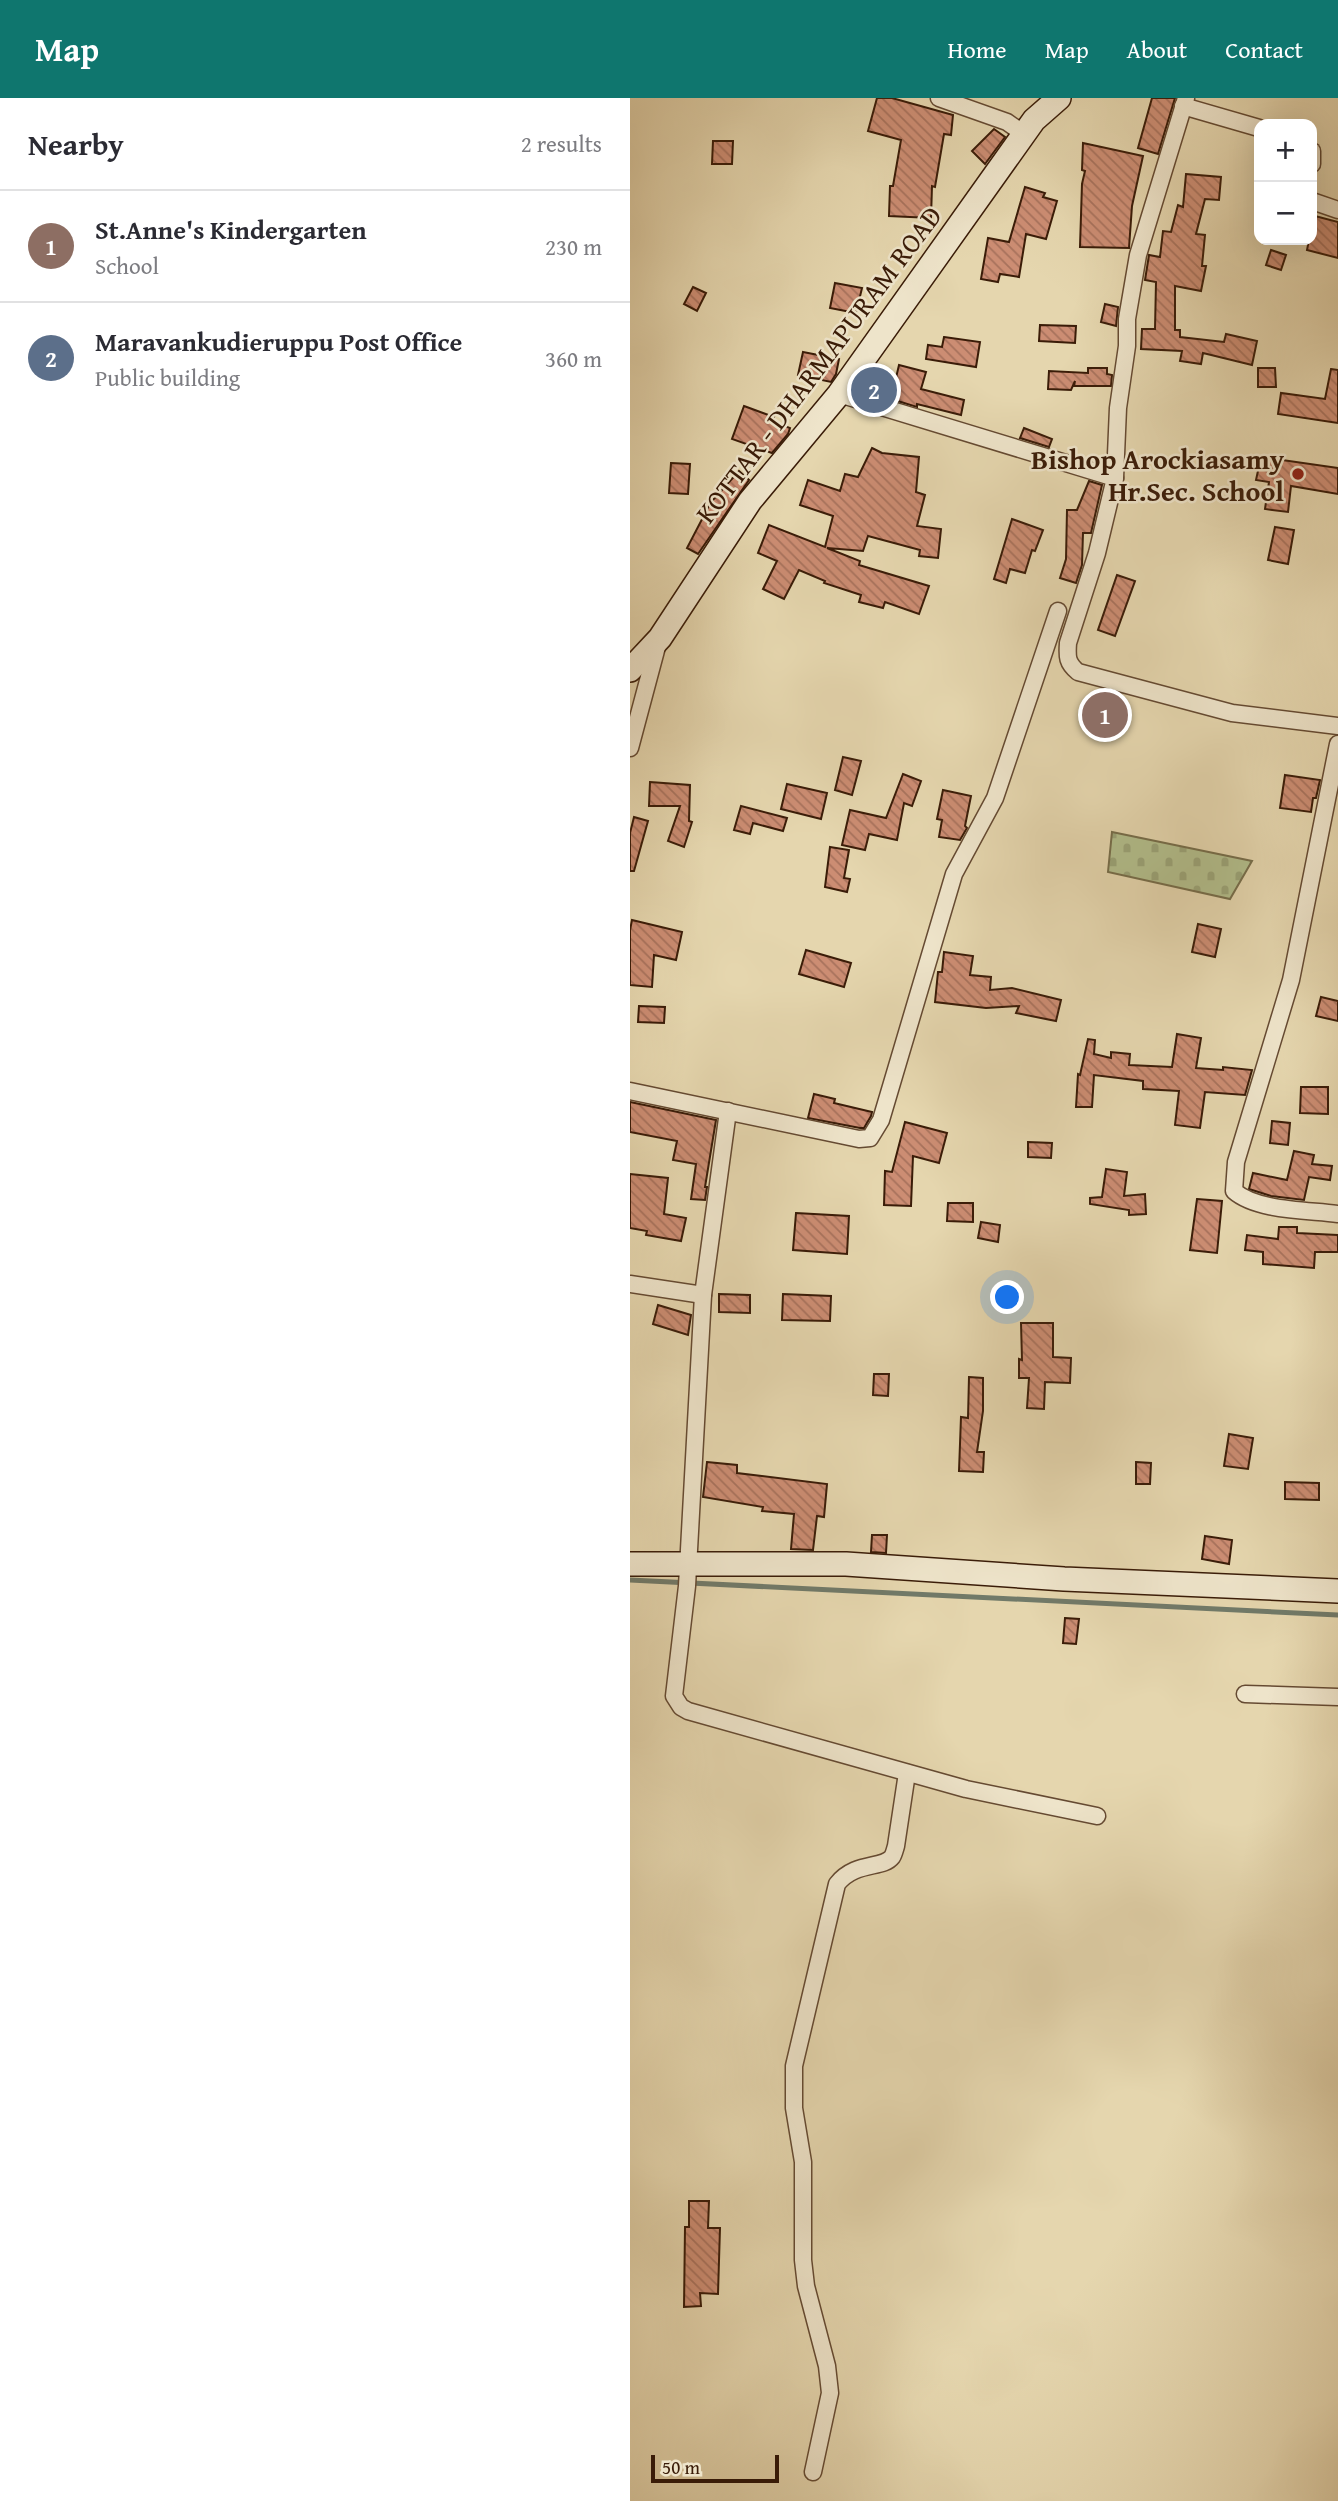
<!DOCTYPE html>
<meta charset="utf-8">
<style>
body{margin:0;font-family:"Gentium Book Plus",serif;background:#f7f7f7;color:#2b2b33}
.controls{position:absolute;right:21px;top:21px;display:grid;overflow:hidden;border-radius:14px;box-shadow:0 7px 28px #0002}
.controls button{width:63px;height:63px;display:grid;place-items:center;padding:0;border:0;border-bottom:2px solid #e1e1e2;background:#fff;color:#2b2b33;font:35px sans-serif}
.scale{position:absolute;left:21px;bottom:18px;width:128px;box-sizing:border-box;padding-left:7px;border:4px solid #3a1c08;border-top:0;font-size:19px;line-height:24px;white-space:nowrap;color:#3a1c08;-webkit-text-stroke:5px #eee4ca;paint-order:stroke}
.you{position:absolute;left:378px;top:1200px;width:24px;height:24px;margin:-18px;border:5px solid #fff;border-radius:50%;background:#1a73e8;box-shadow:0 0 0 10px #1a73e833}
.badge{display:grid;place-items:center;width:46px;height:46px;border-radius:50%;background:#0f766e;color:#fff;font-size:23px;font-weight:700}
.pin{position:absolute;translate:-50% -50%;border:4px solid #fff;box-shadow:0 2px 7px #0006}
.list{margin:0;padding:0;list-style:none}
h2{display:flex;justify-content:space-between;align-items:center;height:91px;margin:0;padding:0 28px;font-size:30px}
h2 small{font-size:23px;font-weight:400;color:#7c7c81}
.list li{display:grid;grid-template-columns:46px 1fr auto;gap:21px;align-items:center;box-sizing:border-box;height:112px;padding:0 28px;border-top:2px solid #e1e1e2}
.list b{display:block;font-size:26px;white-space:nowrap}
.list p{margin:0;font-size:23px;white-space:nowrap;color:#7c7c81}
.list em{font-size:23px;font-style:normal;color:#7c7c81}
.map{position:relative;flex:none;width:708px;height:2403px;overflow:hidden}
header{display:flex;align-items:center;gap:42px;box-sizing:border-box;height:98px;padding:0 35px;background:#0f766e;color:#fff}
header strong{font-size:33px}
nav{display:flex;gap:38px;margin-inline-start:auto;font-size:24px}
main{display:flex}
aside{flex:1;background:#fff}
.map>svg:first-child{display:block}
</style>
<header>
<strong>Map</strong>
<nav><a>Home</a><a>Map</a><a>About</a><a>Contact</a></nav>
</header>
<main>
<aside>
<h2>Nearby<small>2 results</small></h2>
<ul class="list">
<li><span class="badge" style="background:#8d6e63">1</span><div><b>St.Anne's Kindergarten</b><p>School</p></div><em>230 m</em></li>
<li><span class="badge" style="background:#5c6f8a">2</span><div><b>Maravankudieruppu Post Office</b><p>Public building</p></div><em>360 m</em></li>
</ul>
</aside>
<div class="map">
<svg width="708" height="2403" viewBox="0 0 708 2403">
<defs>
<pattern id="cemetery-stones" width="16" height="16" patternUnits="userSpaceOnUse" patternTransform="scale(1.75)"><rect width="16" height="16" fill="#b2be8c"/><path d="M2 7V4a2 2 0 0 1 4 0v3zM10 15v-3a2 2 0 0 1 4 0v3z" fill="#9aa377"/></pattern>
<pattern id="building-back-hatch" width="6" height="6" patternUnits="userSpaceOnUse" patternTransform="scale(1.75)"><rect width="6" height="6" fill="#cc8d73"/><path d="M-1 5l2 2M0 0l6 6M5-1l2 2" fill="none" stroke="#a7725c"/></pattern>
</defs>
<rect width="100%" height="100%" fill="#e5d6ae"/>
<filter id="stains"><feTurbulence type="fractalNoise" baseFrequency=".00286" numOctaves="4"/><feColorMatrix values="0 0 0 0 .2 0 0 0 0 .09 0 0 0 0 .02 0 0 0 .5 -.17"/></filter>
<radialGradient id="worn" r=".72"><stop offset=".6" stop-color="#630" stop-opacity="0"/><stop offset="1" stop-color="#630" stop-opacity=".3"/></radialGradient>
<polygon fill="url(#cemetery-stones)" stroke="#766d4a" stroke-width="2" points="482,734 622,763 600,801 478,774"/>
<g fill="none" stroke-linecap="round" stroke-linejoin="round">
<polyline stroke="#717a69" stroke-width="5" points="0,1482 708,1517"/>
</g>
<g fill="url(#building-back-hatch)" stroke="#3a1c08" stroke-width="2">
<polygon points="247,0 262,0 323,17 321,37 314,36 305,89 302,88 301,120 259,118 260,88 263,88 271,42 238,33"/>
<polygon points="522,0 545,0 528,56 508,50"/>
<polygon points="364,31 375,39 355,66 342,53"/>
<polygon points="83,43 103,43 102,66 82,66"/>
<polygon points="453,45 513,58 502,108 499,150 450,149 452,86 455,73 452,72"/>
<polygon points="556,76 591,79 589,102 575,101 566,136 575,137 572,168 576,168 571,193 545,188 545,232 550,232 550,239 594,244 596,236 627,243 622,267 573,255 571,266 550,263 552,253 511,251 512,231 525,231 526,184 515,182 519,157 530,159 533,133 541,134 548,107 553,109"/>
<polygon points="395,89 415,95 413,99 427,103 416,141 396,136 389,179 370,176 368,184 351,181 358,140 379,144"/>
<polygon points="685,118 708,124 708,160 677,152 679,142 682,142"/>
<polygon points="641,152 656,157 651,172 636,167"/>
<polygon points="205,185 232,190 226,215 200,210"/>
<polygon points="63,189 76,195 67,213 54,206"/>
<polygon points="475,206 488,209 486,228 471,224"/>
<polygon points="410,227 446,228 445,245 409,243"/>
<polygon points="314,239 350,244 346,269 296,261 298,247 312,249"/>
<polygon points="173,254 209,261 206,276 201,284 168,277"/>
<polygon points="269,267 296,274 291,291 334,302 331,317 287,306 287,309 261,301"/>
<polygon points="458,270 477,270 477,276 482,277 481,288 444,288 445,283 441,292 418,291 419,273 458,275"/>
<polygon points="628,270 645,270 646,289 628,289"/>
<polygon points="701,271 708,272 708,325 648,316 651,295 695,301"/>
<polygon points="114,308 144,319 142,323 160,330 158,336 142,355 102,341"/>
<polygon points="394,330 422,341 419,349 390,340"/>
<polygon points="242,350 252,355 289,359 286,394 295,397 287,428 311,431 308,460 289,458 290,452 238,438 233,453 197,450 230,463 229,467 299,488 289,516 255,504 253,510 229,504 231,497 194,485 195,483 169,472 154,501 133,491 147,463 128,455 139,427 195,449 203,418 170,407 178,382 210,393 215,376 228,379"/>
<polygon points="631,359 708,370 708,396 661,388 658,414 635,411 639,384 626,382"/>
<polygon points="41,365 60,366 58,396 39,395"/>
<polygon points="109,373 119,382 68,456 57,450 81,404"/>
<polygon points="459,383 472,387 461,435 453,435 452,467 446,485 430,480 436,461 437,412 447,412"/>
<polygon points="382,421 413,432 405,453 402,452 395,475 380,471 376,485 364,481"/>
<polygon points="645,429 664,432 658,466 638,462"/>
<polygon points="487,477 505,483 485,538 468,532"/>
<polygon points="213,659 231,663 222,697 205,692"/>
<polygon points="273,676 291,683 282,708 274,705 267,742 239,736 235,752 212,747 220,712 256,720"/>
<polygon points="655,677 690,682 686,700 683,700 681,714 650,710"/>
<polygon points="20,684 60,687 59,723 62,724 54,749 38,743 50,708 19,708"/>
<polygon points="157,686 197,695 191,721 151,711"/>
<polygon points="313,692 341,698 335,728 337,730 330,742 309,739 312,722 307,721"/>
<polygon points="111,708 157,720 153,733 123,725 120,736 104,732"/>
<polygon points="4,719 18,723 4,773 0,773 0,735"/>
<polygon points="200,749 219,752 214,780 220,781 217,794 195,789"/>
<polygon points="2,822 52,834 46,862 24,857 22,889 0,887 0,832"/>
<polygon points="568,826 591,831 585,859 562,854"/>
<polygon points="176,852 221,865 214,889 169,876"/>
<polygon points="314,854 343,858 340,877 361,879 360,892 382,890 431,902 426,923 386,915 389,908 356,910 305,904 308,874 312,874"/>
<polygon points="691,899 708,903 708,923 686,918"/>
<polygon points="9,908 35,909 34,925 8,924"/>
<polygon points="547,936 571,940 566,970 593,972 593,969 622,972 615,997 575,994 570,1030 545,1027 549,993 513,991 513,983 464,977 462,1009 446,1009 448,976 450,977 458,941 465,942 464,956 481,960 481,954 500,956 499,967 542,969"/>
<polygon points="671,989 698,989 698,1016 670,1015"/>
<polygon points="184,996 205,1001 204,1005 242,1014 241,1018 234,1030 230,1030 178,1020"/>
<polygon points="0,1004 86,1022 75,1089 77,1089 75,1102 61,1101 66,1066 43,1062 47,1043 0,1034"/>
<polygon points="642,1023 660,1025 658,1047 640,1045"/>
<polygon points="275,1024 317,1035 309,1065 283,1058 281,1108 254,1107 255,1073 262,1074"/>
<polygon points="398,1044 422,1045 421,1060 398,1059"/>
<polygon points="664,1053 684,1057 682,1066 702,1068 700,1082 679,1079 674,1102 641,1098 619,1091 623,1075 657,1082"/>
<polygon points="476,1071 497,1074 494,1098 515,1096 516,1116 499,1117 499,1112 460,1106 460,1100 472,1099"/>
<polygon points="0,1076 38,1080 34,1116 56,1120 51,1143 16,1137 17,1133 0,1130"/>
<polygon points="567,1101 592,1103 587,1155 560,1152"/>
<polygon points="318,1105 343,1105 343,1124 317,1123"/>
<polygon points="166,1115 219,1118 217,1156 163,1152"/>
<polygon points="351,1124 370,1127 368,1144 348,1140"/>
<polygon points="649,1129 667,1129 667,1135 708,1137 708,1154 685,1154 684,1170 633,1166 633,1154 615,1152 617,1137 648,1141"/>
<polygon points="89,1196 120,1197 120,1215 89,1214"/>
<polygon points="153,1196 201,1198 200,1223 152,1222"/>
<polygon points="28,1207 61,1217 58,1237 23,1226"/>
<polygon points="391,1225 423,1225 423,1259 441,1260 440,1285 415,1284 414,1311 397,1310 399,1280 389,1280 389,1261 392,1262"/>
<polygon points="244,1276 259,1276 258,1298 243,1297"/>
<polygon points="339,1279 353,1280 353,1313 347,1354 354,1354 353,1374 329,1373 331,1319 338,1320"/>
<polygon points="599,1336 623,1340 618,1371 594,1368"/>
<polygon points="77,1364 107,1367 107,1375 197,1386 194,1419 187,1418 183,1452 161,1451 164,1416 132,1413 133,1409 73,1399"/>
<polygon points="506,1364 521,1365 520,1386 506,1386"/>
<polygon points="655,1384 689,1385 689,1402 655,1401"/>
<polygon points="242,1437 257,1437 256,1455 241,1454"/>
<polygon points="575,1438 602,1442 599,1466 572,1461"/>
<polygon points="435,1520 449,1521 446,1546 433,1545"/>
<polygon points="59,2103 79,2103 78,2130 90,2130 88,2196 70,2195 71,2208 54,2209 55,2129 59,2129"/>
</g>
<g fill="none" stroke-linecap="round" stroke-linejoin="round">
<g stroke="#654a32" stroke-width="19">
<g id="street">
<polyline points="309,0 377,24 394,36"/>
<path d="M 556,0 L 508,157 L 497,221 L 497,248 L 488,310 L 485,380 L 467,455 L 438,545 C 437,559 437,565 448,574 L 602,615 L 708,628"/>
<polyline points="553,8 629,30"/>
<polyline points="682,53 682,66"/>
<polyline points="682,103 708,112"/>
<polyline points="209,296 485,380"/>
<path d="M 708,646 L 661,882 L 606,1064 L 604,1093 C 627,1113 677,1112 708,1116"/>
<polyline points="0,650 28,545"/>
<polyline points="0,993 229,1041 240,1040 251,1022 324,776 365,700 428,513"/>
<polyline points="98,1013 73,1197 57,1488 44,1598 51,1609 58,1613 336,1691 467,1718"/>
<polyline points="0,1186 73,1197"/>
<polyline points="615,1596 708,1599"/>
<path d="M 183,2374 L 200,2295 L 197,2268 L 176,2188 L 173,2162 L 173,2064 L 164,2010 L 164,1968 L 207,1786 C 225,1763 253,1771 262,1759 C 264,1756 265,1751 266,1748 L 277,1675"/>
</g>
</g>
<g stroke="#3a1c08" stroke-width="26">
<g id="secondary">
<polyline points="0,572 30,540 120,403 209,296 404,22 429,0"/>
<polyline points="0,1466 216,1466 434,1481 708,1493"/>
</g>
</g>
<use href="#street" stroke="#eee4ca" stroke-width="16"/>
<use href="#secondary" stroke="#eee4ca" stroke-width="23"/>
</g>
<circle fill="#8f2418" stroke="#eee4ca" stroke-width="2.5" cx="668" cy="376" r="7"/>
<g text-anchor="middle" dominant-baseline="central" stroke-width="5" stroke-linejoin="round" paint-order="stroke">
<g font-size="28" fill="#3a1c08" stroke="#eee4ca">
<text transform="translate(188 266) rotate(-53)">KOTTAR - DHARMAPURAM ROAD</text>
</g>
<g font-size="28" font-weight="bold" fill="#3a1c08" stroke="#eee4ca" text-anchor="end">
<text x="654" y="360">Bishop Arockiasamy<tspan x="654" dy="32">Hr.Sec. School</tspan></text>
</g>
</g>
<rect width="100%" height="100%" filter="url(#stains)"/>
<rect width="100%" height="100%" fill="url(#worn)"/>
</svg>
<div class="controls">
<button>+</button>
<button>−</button>
</div>
<div class="scale">50 m</div>
<div class="you"></div>
<div class="pin badge" style="left:475px;top:617px;background:#8d6e63">1</div>
<div class="pin badge" style="left:244px;top:292px;background:#5c6f8a">2</div>
</div>
</main>
